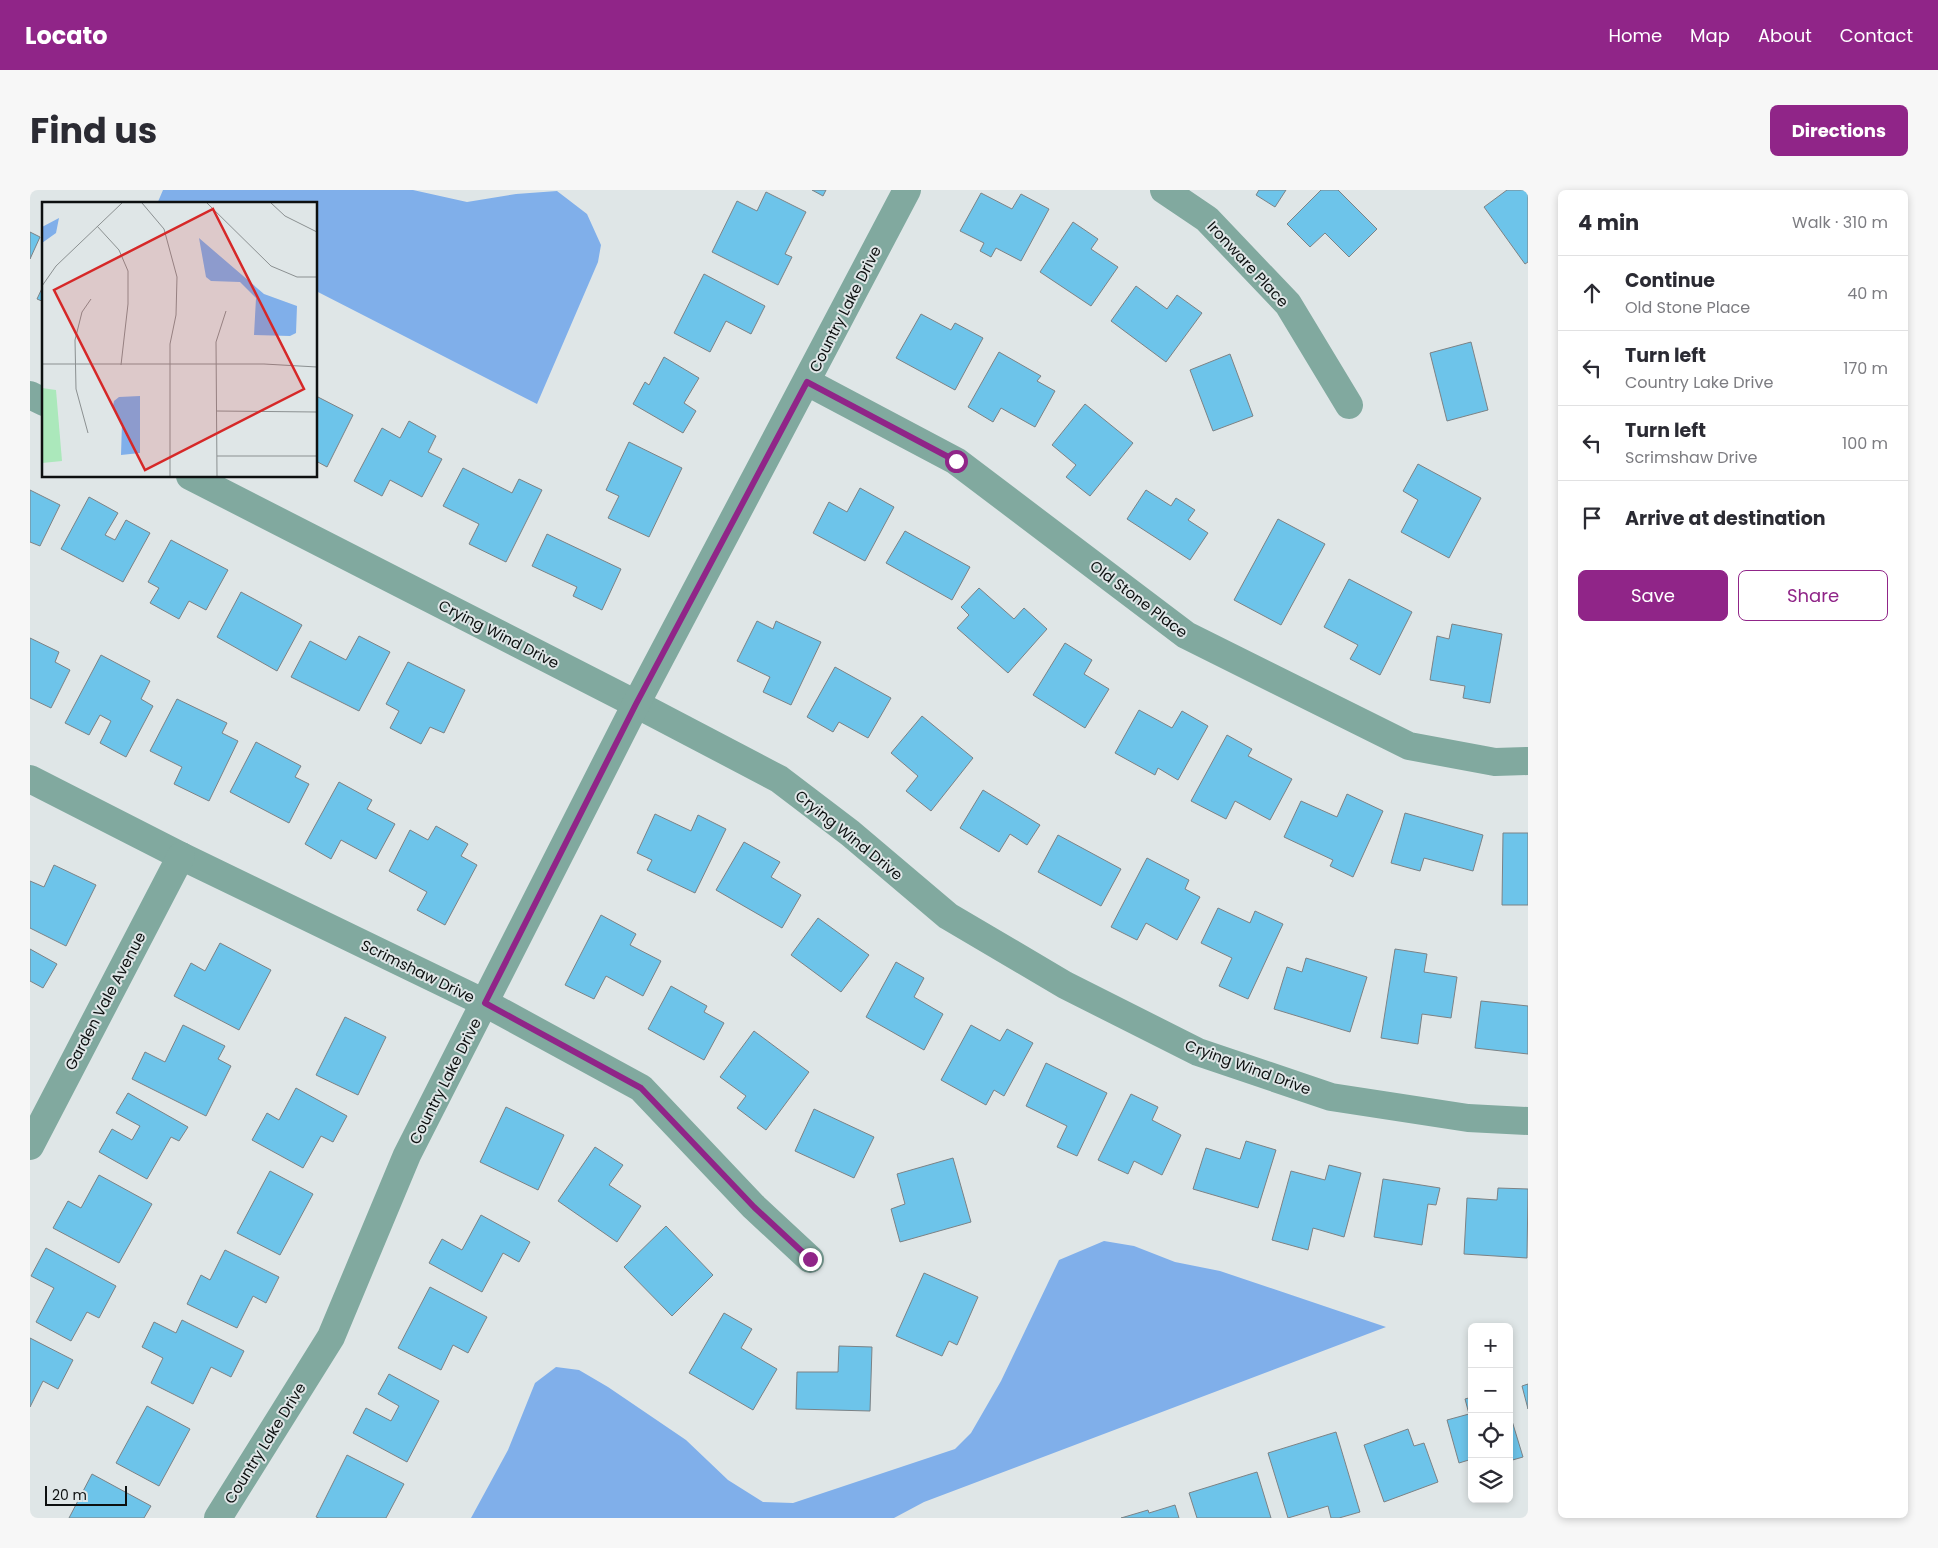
<!DOCTYPE html>
<meta charset="utf-8">
<style>
body{margin:0;font-family:Poppins,sans-serif;background:#f7f7f7;color:#2b2b33}
.controls{position:absolute;right:15px;bottom:15px;display:grid;overflow:hidden;border-radius:8px;box-shadow:0 2px 8px #0003}
.controls button{width:45px;height:45px;display:grid;place-items:center;padding:0;border:0;border-bottom:1px solid #e1e1e2;background:#fff;color:#2b2b33;font:25px sans-serif}
.scale{position:absolute;left:15px;bottom:12px;width:82px;box-sizing:border-box;padding-left:5px;border:2px solid #0d1010;border-top:0;font-size:14px;line-height:18px;white-space:nowrap;color:#0d1010;-webkit-text-stroke:4px #dfe6e7;paint-order:stroke}
.stop{position:absolute;width:15px;height:15px;margin:-11px;border:4px solid #902588;border-radius:50%;background:#fff}
.stop.end{background:#902588;border-color:#fff;box-shadow:0 1px 5px #0008}
.list{margin:0;padding:0;list-style:none}
h2{display:flex;justify-content:space-between;align-items:center;height:65px;margin:0;padding:0 20px;font-size:21px}
h2 small{font-size:16px;font-weight:400;color:#7c7c81}
.list li{display:grid;grid-template-columns:32px 1fr auto;gap:15px;align-items:center;box-sizing:border-box;height:75px;padding:0 20px;border-top:1px solid #e1e1e2}
.list b{display:block;font-size:19px;white-space:nowrap}
.list p{margin:0;font-size:16px;white-space:nowrap;color:#7c7c81}
.list em{font-size:16px;font-style:normal;color:#7c7c81}
.actions{display:flex;gap:10px;padding:15px 20px}
.actions a{flex:1;padding:11px 0;border:1px solid #902588;border-radius:8px;text-align:center;font-size:18px;color:#902588}
.actions .main{background:#902588;color:#fff}
.icon{flex:none;width:28px;height:28px;fill:none;stroke:currentColor;stroke-width:2;stroke-linecap:round;stroke-linejoin:round}
.map{position:relative;flex:none;width:1498px;height:1328px;overflow:hidden;border-radius:8px}
header{display:flex;align-items:center;gap:30px;box-sizing:border-box;height:70px;padding:0 25px;background:#902588;color:#fff}
header strong{font-size:24px}
nav{display:flex;gap:28px;margin-inline-start:auto;font-size:18px}
.intro{display:flex;align-items:center;justify-content:space-between;box-sizing:border-box;height:120px;padding:0 30px}
h1{margin:0;font-size:35px}
.button{padding:12px 22px;border-radius:8px;background:#902588;color:#fff;font-size:18px;font-weight:700}
main{display:flex;gap:30px;padding:0 30px}
aside{flex:1;background:#fff;border-radius:8px;box-shadow:0 2px 8px #0003}
.map>svg:first-child{display:block}
</style>
<header>
<strong>Locato</strong>
<nav><a>Home</a><a>Map</a><a>About</a><a>Contact</a></nav>
</header>
<div class="intro"><h1>Find us</h1><a class="button">Directions</a></div>
<main>
<div class="map">
<svg width="1498" height="1328" viewBox="0 0 1498 1328">
<rect width="100%" height="100%" fill="#dfe6e7"/>
<g fill="#80afea">
<polygon points="133,0 383,0 437,12 486,4 527,1 557,24 571,55 568,72 507,214 286,101 286,14 127,14"/>
<polygon points="1074,1051 1104,1056 1145,1072 1190,1081 1356,1137 894,1312 864,1328 441,1328 478,1260 505,1193 526,1177 549,1180 578,1197 656,1250 698,1290 733,1312 763,1313 925,1259 941,1243 971,1191 1029,1070"/>
</g>
<g fill="#6dc4ea" stroke="#7c8285">
<polygon points="782,0 796,0 793,6"/>
<polygon points="1229,0 1256,0 1245,17 1226,5"/>
<polygon points="1291,0 1308,0 1347,39 1319,67 1295,43 1280,57 1257,34"/>
<polygon points="1477,0 1498,0 1498,72 1495,74 1454,17"/>
<polygon points="736,2 776,22 755,64 762,67 748,95 682,62 707,11 727,21"/>
<polygon points="951,3 982,19 991,4 1019,19 991,71 966,58 961,67 950,61 954,53 930,41"/>
<polygon points="1043,32 1068,49 1061,59 1088,77 1061,116 1010,82"/>
<polygon points="0,42 10,47 0,69"/>
<polygon points="674,84 735,116 721,144 696,131 680,162 644,143"/>
<polygon points="14,94 14,112 7,109"/>
<polygon points="1106,96 1137,119 1147,105 1172,123 1136,172 1081,131"/>
<polygon points="891,124 921,140 925,133 953,148 925,200 866,168"/>
<polygon points="1441,152 1458,220 1417,231 1400,163"/>
<polygon points="969,162 1011,186 1007,191 1025,201 1005,237 971,218 963,232 938,217"/>
<polygon points="1200,164 1223,226 1183,241 1160,180"/>
<polygon points="634,167 669,188 654,213 666,221 653,243 603,214 615,192 619,195"/>
<polygon points="286,206 323,225 297,277 286,271"/>
<polygon points="1055,214 1103,253 1060,306 1036,287 1046,275 1022,255"/>
<polygon points="379,231 406,246 398,262 412,269 392,307 360,290 352,306 324,291 352,238 370,248"/>
<polygon points="599,252 652,278 619,347 578,328 589,306 576,300"/>
<polygon points="1388,274 1451,308 1419,368 1371,342 1388,310 1373,301"/>
<polygon points="433,278 482,303 489,289 512,300 476,372 439,354 449,334 413,316"/>
<polygon points="830,298 864,317 835,371 783,343 799,312 817,322"/>
<polygon points="0,300 30,315 10,356 0,352"/>
<polygon points="1116,300 1141,316 1146,308 1165,320 1158,330 1178,343 1160,370 1097,329"/>
<polygon points="59,307 88,323 75,345 85,350 96,330 120,343 93,392 31,359"/>
<polygon points="1248,329 1295,354 1251,435 1204,410"/>
<polygon points="875,341 940,377 922,410 856,373"/>
<polygon points="517,344 591,379 572,420 543,406 547,397 502,376"/>
<polygon points="141,350 198,380 176,420 159,411 149,429 120,413 129,398 118,392"/>
<polygon points="1319,389 1382,422 1350,485 1320,469 1328,455 1294,437"/>
<polygon points="949,398 984,429 994,418 1017,439 978,483 927,438 939,425 931,417"/>
<polygon points="211,402 272,435 247,481 187,447"/>
<polygon points="727,431 743,439 746,431 791,452 761,515 733,502 740,487 707,471"/>
<polygon points="1422,434 1472,444 1460,513 1433,508 1435,496 1400,490 1407,446 1419,449"/>
<polygon points="329,446 360,462 329,521 261,487 280,451 316,470"/>
<polygon points="0,448 29,462 25,472 40,480 21,518 0,508"/>
<polygon points="1035,453 1062,470 1054,484 1079,499 1055,538 1003,505"/>
<polygon points="71,465 120,491 111,509 123,516 96,567 70,553 81,531 70,525 59,545 35,533"/>
<polygon points="378,472 435,500 414,543 400,537 391,554 360,538 369,521 356,514"/>
<polygon points="805,477 861,508 838,548 809,532 803,542 777,527"/>
<polygon points="147,509 197,533 192,543 208,551 179,611 144,594 152,577 120,561"/>
<polygon points="1109,520 1142,538 1152,521 1178,536 1148,590 1128,578 1125,585 1085,563"/>
<polygon points="892,526 943,568 901,621 876,601 888,586 861,563"/>
<polygon points="1197,545 1222,559 1218,566 1262,589 1240,630 1205,611 1196,629 1161,611"/>
<polygon points="226,552 271,576 265,587 279,594 259,633 200,602"/>
<polygon points="309,592 342,610 337,619 365,634 346,669 311,650 301,669 275,654"/>
<polygon points="953,600 1010,635 997,655 980,644 969,662 930,638"/>
<polygon points="1317,604 1353,621 1323,687 1300,676 1303,670 1254,647 1271,611 1307,627"/>
<polygon points="1375,623 1453,645 1443,681 1394,668 1390,681 1361,673"/>
<polygon points="625,624 661,641 668,625 696,639 665,703 617,680 622,670 607,663"/>
<polygon points="406,636 438,654 431,666 447,675 415,735 387,720 397,702 359,681 380,640 398,650"/>
<polygon points="1473,643 1498,643 1498,715 1472,715"/>
<polygon points="1028,645 1091,679 1071,716 1008,682"/>
<polygon points="714,652 750,672 741,687 771,705 752,738 686,700"/>
<polygon points="1117,668 1159,690 1155,699 1170,707 1147,750 1116,733 1107,750 1081,737"/>
<polygon points="24,675 66,695 36,756 0,738 0,691 14,697"/>
<polygon points="1188,718 1220,733 1225,721 1253,734 1218,809 1189,796 1202,768 1171,753"/>
<polygon points="571,725 606,744 600,755 631,771 613,806 576,786 564,809 535,795"/>
<polygon points="788,728 839,765 811,802 761,765"/>
<polygon points="190,753 241,780 209,840 144,806 161,773 175,781"/>
<polygon points="0,759 27,774 13,798 0,791"/>
<polygon points="1365,759 1397,764 1394,782 1427,787 1421,828 1392,824 1388,854 1351,848"/>
<polygon points="1276,768 1337,787 1320,842 1244,819 1257,777 1272,782"/>
<polygon points="866,772 894,788 884,807 913,824 894,860 836,827"/>
<polygon points="641,796 677,816 674,822 694,833 674,870 618,839"/>
<polygon points="1451,811 1498,816 1498,864 1445,858"/>
<polygon points="315,827 356,847 328,905 286,885"/>
<polygon points="153,835 195,856 188,869 201,876 176,926 102,889 115,862 135,872"/>
<polygon points="941,835 970,851 977,839 1003,853 974,906 964,900 956,915 911,890"/>
<polygon points="724,841 779,882 736,940 707,918 716,906 690,887"/>
<polygon points="1016,873 1077,903 1047,966 1027,957 1037,936 996,916"/>
<polygon points="266,898 317,926 303,952 291,946 273,978 222,950 237,923 249,930"/>
<polygon points="98,903 158,937 149,951 141,947 117,989 69,962 82,939 102,950 110,936 86,923"/>
<polygon points="1101,904 1128,917 1122,930 1151,945 1132,985 1104,971 1098,984 1068,970"/>
<polygon points="476,917 534,945 508,1000 450,972"/>
<polygon points="784,919 844,947 824,988 765,961"/>
<polygon points="1216,951 1246,960 1228,1018 1163,999 1176,958 1210,969"/>
<polygon points="565,957 593,975 579,995 611,1016 587,1052 528,1011"/>
<polygon points="923,968 941,1032 870,1052 861,1019 875,1014 867,984"/>
<polygon points="1299,975 1331,983 1314,1047 1283,1038 1278,1060 1242,1050 1261,981 1295,990"/>
<polygon points="240,981 283,1004 250,1065 207,1043"/>
<polygon points="69,985 122,1014 89,1073 23,1038 38,1011 51,1018"/>
<polygon points="1353,989 1410,998 1406,1015 1398,1014 1392,1055 1344,1047"/>
<polygon points="1468,998 1498,999 1497,1068 1434,1064 1437,1008 1467,1010"/>
<polygon points="451,1025 500,1052 489,1072 473,1063 452,1102 399,1073 412,1049 432,1060"/>
<polygon points="636,1036 683,1085 642,1126 594,1077"/>
<polygon points="16,1058 86,1096 69,1128 57,1122 41,1151 6,1132 24,1098 1,1086"/>
<polygon points="195,1060 249,1087 236,1113 223,1106 207,1138 157,1114 171,1085 180,1090"/>
<polygon points="894,1083 948,1107 927,1155 919,1151 912,1166 866,1146"/>
<polygon points="400,1097 457,1127 438,1163 423,1155 411,1180 368,1158"/>
<polygon points="694,1123 722,1139 711,1158 747,1179 723,1220 659,1183"/>
<polygon points="152,1130 214,1161 201,1187 181,1177 163,1214 121,1193 133,1168 112,1157 124,1132 146,1143"/>
<polygon points="0,1148 43,1170 28,1199 13,1191 0,1217"/>
<polygon points="809,1156 842,1157 840,1221 766,1219 767,1182 808,1182"/>
<polygon points="359,1184 409,1211 377,1272 323,1243 336,1218 361,1231 369,1216 348,1204"/>
<polygon points="1498,1194 1498,1219 1492,1196"/>
<polygon points="1442,1207 1442,1269 1429,1273 1417,1230 1439,1224 1435,1209"/>
<polygon points="117,1216 160,1239 129,1296 86,1273"/>
<polygon points="1479,1221 1493,1267 1479,1271"/>
<polygon points="1378,1239 1384,1256 1394,1253 1408,1292 1354,1312 1334,1255"/>
<polygon points="1306,1242 1330,1322 1309,1328 1301,1328 1298,1316 1258,1328 1238,1263"/>
<polygon points="317,1265 374,1294 356,1328 289,1328 286,1327"/>
<polygon points="1227,1282 1241,1328 1167,1328 1159,1303"/>
<polygon points="62,1284 121,1316 114,1328 39,1328"/>
<polygon points="1145,1315 1149,1328 1091,1328 1118,1320 1119,1323"/>
</g>
<g fill="none" stroke-linecap="round" stroke-linejoin="round">
<g stroke="#81a99f" stroke-width="28">
<polyline points="1134,0 1177,29 1258,114 1319,215"/>
<polyline points="777,192 926,271 1156,445 1379,556 1465,572 1498,571"/>
<polyline points="0,205 14,212"/>
<polyline points="160,286 606,514 749,589 820,643 918,726 1035,795 1168,862 1301,907 1438,928 1498,931"/>
<polyline points="0,589 151,666 455,813 611,898 724,1017 780,1069"/>
<polyline points="0,956 151,666"/>
<polyline points="188,1328 301,1147 377,965 606,514 877,0"/>
</g>
</g>
<g fill="none" stroke-linecap="round" stroke-linejoin="round">
<polyline stroke="#902588" stroke-width="6" points="780,1069 724,1017 611,898 455,813 606,514 777,192 926,271"/>
</g>
<g text-anchor="middle" dominant-baseline="central" stroke-width="4" stroke-linejoin="round" paint-order="stroke">
<g font-size="15" fill="#0d1010" stroke="#dfe6e7">
<text transform="translate(1218 74) rotate(47)">Ironware Place</text>
<text transform="translate(815 119) rotate(-63)">Country Lake Drive</text>
<text transform="translate(1109 409) rotate(37)">Old Stone Place</text>
<text transform="translate(469 444) rotate(27)">Crying Wind Drive</text>
<text transform="translate(819 645) rotate(39)">Crying Wind Drive</text>
<text transform="translate(388 781) rotate(26)">Scrimshaw Drive</text>
<text transform="translate(75 811) rotate(-62)">Garden Vale Avenue</text>
<text transform="translate(1218 877) rotate(20)">Crying Wind Drive</text>
<text transform="translate(415 891) rotate(-63)">Country Lake Drive</text>
<text transform="translate(235 1253) rotate(-58)">Country Lake Drive</text>
</g>
</g>
<g transform="translate(12 12)">
<rect width="275" height="275" fill="#dfe6e7"/>
<path d="M 0,186 L 14,188 L 20,259 L 0,261 Z" fill="#abe8bb"/>
<path d="M 17,16 L 14,31 L 0,41 L 0,25 ZM 157,36 L 222,92 L 255,104 L 254,131 L 248,134 L 212,133 L 214,96 L 198,80 L 169,79 L 164,75 ZM 98,194 L 98,251 L 79,253 L 80,221 L 71,204 L 72,199 L 77,195 Z" fill="#80afea"/>
<path fill="none" stroke="#8b9091" stroke-width="1" d="M 100,1 L 122,27 L 135,75 L 134,113 L 128,142 L 128,274M 165,1 L 229,64 L 255,75 L 275,75M 229,1 L 243,14 L 275,30M 55,24 L 77,48 L 86,69 L 86,102 L 79,163M 0,84 L 14,64 L 80,1M 0,162 L 222,162 L 275,165M 174,209 L 275,210M 46,231 L 34,187 L 33,138 L 40,110 L 49,97M 175,254 L 275,254M 175,274 L 174,140 L 184,109"/>
<path fill="#d62828" fill-opacity="0.15" stroke="#d62828" stroke-width="2.5" d="M 171,7 L 262,187 L 103,268 L 12,88 Z"/>
<rect width="275" height="275" fill="none" stroke="#0d1010" stroke-width="2.5"/>
</g>
</svg>
<div class="controls">
<button>+</button>
<button>−</button>
<button><svg class="icon" aria-label="locate" viewBox="0 0 24 24"><circle cx="12" cy="12" r="6"/><path d="M12 2v4M12 18v4M2 12h4M18 12h4"/></svg></button>
<button><svg class="icon" aria-label="layers" viewBox="0 0 24 24"><path d="M12 4l9 5-9 5-9-5zM3 14l9 5 9-5"/></svg></button>
</div>
<div class="scale">20 m</div>
<div class="stop" style="left:926px;top:271px"></div>
<div class="stop end" style="left:780px;top:1069px"></div>
</div>
<aside>
<h2>4 min<small>Walk · 310 m</small></h2>
<ul class="list">
<li><svg class="icon" aria-label="ahead" viewBox="0 0 24 24"><path d="M12 20V5M6 11l6-6 6 6"/></svg><div><b>Continue</b><p>Old Stone Place</p></div><em>40 m</em></li>
<li><svg class="icon" aria-label="left" viewBox="0 0 24 24"><path d="M17 20v-9H6M10 6l-5 5 5 5"/></svg><div><b>Turn left</b><p>Country Lake Drive</p></div><em>170 m</em></li>
<li><svg class="icon" aria-label="left" viewBox="0 0 24 24"><path d="M17 20v-9H6M10 6l-5 5 5 5"/></svg><div><b>Turn left</b><p>Scrimshaw Drive</p></div><em>100 m</em></li>
<li><svg class="icon" aria-label="arrive" viewBox="0 0 24 24"><path d="M6 21V4h12l-3 4 3 4H6"/></svg><div><b>Arrive at destination</b></div></li>
</ul>
<div class="actions"><a class="main">Save</a><a>Share</a></div>
</aside>
</main>
